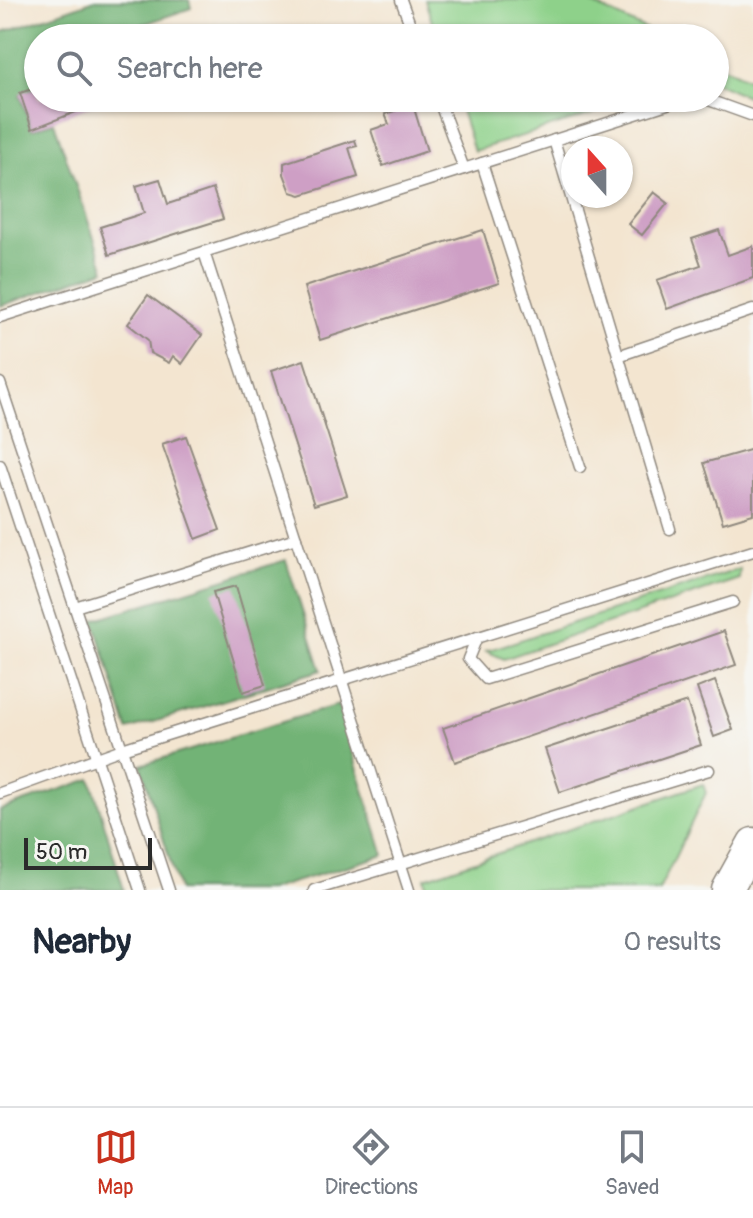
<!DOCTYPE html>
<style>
body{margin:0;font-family:Pangolin,sans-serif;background:#f2f2f3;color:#1f2937}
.compass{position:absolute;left:561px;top:136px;width:72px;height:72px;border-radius:50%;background:#fff;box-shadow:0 2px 6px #0004;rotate:339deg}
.scale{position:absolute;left:24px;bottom:20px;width:128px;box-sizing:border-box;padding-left:8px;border:4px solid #2b2b2b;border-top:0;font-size:22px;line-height:28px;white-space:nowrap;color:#2b2b2b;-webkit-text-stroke:6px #f6f6f2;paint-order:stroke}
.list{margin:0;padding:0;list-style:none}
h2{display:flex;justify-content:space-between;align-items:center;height:104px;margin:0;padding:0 32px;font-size:34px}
h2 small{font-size:26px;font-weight:400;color:#747a83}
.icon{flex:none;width:44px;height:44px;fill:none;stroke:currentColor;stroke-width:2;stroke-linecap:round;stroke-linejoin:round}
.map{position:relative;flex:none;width:753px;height:890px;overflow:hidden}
.search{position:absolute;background:#fff;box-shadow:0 2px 6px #0004;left:24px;right:24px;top:24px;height:88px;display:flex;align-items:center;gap:20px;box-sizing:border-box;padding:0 28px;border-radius:44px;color:#747a83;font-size:30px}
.sheet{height:216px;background:#fff}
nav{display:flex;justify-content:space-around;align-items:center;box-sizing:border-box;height:112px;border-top:2px solid #e0e1e3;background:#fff;font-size:22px;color:#747a83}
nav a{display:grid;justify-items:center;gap:4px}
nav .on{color:#c8321e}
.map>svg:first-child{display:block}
</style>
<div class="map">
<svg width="753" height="890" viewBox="0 0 753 890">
<rect width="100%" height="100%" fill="#f6f6f2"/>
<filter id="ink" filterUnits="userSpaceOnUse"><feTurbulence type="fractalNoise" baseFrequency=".0125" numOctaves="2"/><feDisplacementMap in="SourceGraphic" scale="16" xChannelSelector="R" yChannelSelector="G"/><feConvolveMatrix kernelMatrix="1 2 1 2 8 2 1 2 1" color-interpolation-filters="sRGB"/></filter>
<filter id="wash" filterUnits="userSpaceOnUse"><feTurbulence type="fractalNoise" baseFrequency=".006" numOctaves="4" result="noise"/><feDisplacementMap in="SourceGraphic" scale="32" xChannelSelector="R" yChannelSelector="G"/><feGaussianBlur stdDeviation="1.8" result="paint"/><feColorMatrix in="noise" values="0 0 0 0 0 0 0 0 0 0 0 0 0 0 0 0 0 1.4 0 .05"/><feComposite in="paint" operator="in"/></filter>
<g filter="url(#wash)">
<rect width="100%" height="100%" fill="#f3e5d0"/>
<g fill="#8ed18a" stroke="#5c7e5a" stroke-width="2">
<polygon points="425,0 584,0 664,38 437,38"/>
<polygon points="715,63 753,81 753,99 715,82"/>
<polygon points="457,98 643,98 474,151"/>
<polygon points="740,569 739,579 504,659 486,651"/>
<polygon points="703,784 706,793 659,890 428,890 425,878"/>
</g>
<g fill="#72b376" stroke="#4e6f50" stroke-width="2">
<polygon points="95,0 189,0 191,8 103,38 38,38 38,87 20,94 32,129 54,122 105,270 0,306 0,33"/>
<polygon points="286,560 321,670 128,730 94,620"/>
<polygon points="338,705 384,855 268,890 179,890 141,765"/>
<polygon points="91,779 124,890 0,890 0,810"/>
</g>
<g id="blocks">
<g fill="#ce9fc5">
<polygon points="38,87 38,98 112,98 32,129 20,93"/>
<polygon points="413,105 427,151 383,166 371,130 389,124 385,114"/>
<polygon points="355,140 357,146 349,148 358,177 301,195 291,192 284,174 284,163"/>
<polygon points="160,179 168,204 213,189 223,219 109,255 100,227 144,213 136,186"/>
<polygon points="654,192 668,203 642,235 628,224"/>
<polygon points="483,230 499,283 320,340 304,287"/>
<polygon points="719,230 728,255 753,246 753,278 667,309 657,280 701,265 692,239"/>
<polygon points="148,295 202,335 182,364 173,356 169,363 150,353 148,340 128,324"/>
<polygon points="304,360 347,495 314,505 271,371"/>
<polygon points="186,436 220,530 196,539 162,444"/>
<polygon points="753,449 753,514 723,523 704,463"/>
<polygon points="236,586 265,685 243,692 213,592"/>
<polygon points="724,631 736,665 455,762 443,728"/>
<polygon points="715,681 733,730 714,737 697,688"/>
<polygon points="687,702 701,745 560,792 545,749"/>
</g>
</g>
</g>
<g filter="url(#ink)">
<use href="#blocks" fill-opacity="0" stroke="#8f887e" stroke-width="2"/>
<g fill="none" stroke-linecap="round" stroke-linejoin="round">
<g stroke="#8f887e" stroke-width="13">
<g id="lane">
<polyline points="401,0 415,38"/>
<polyline points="438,98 464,169"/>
<polyline points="703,98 753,116"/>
<polyline points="554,140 670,529"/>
<polyline points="482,163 580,467"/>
<polyline points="204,252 409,890"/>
<polyline points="0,317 686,98"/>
<polyline points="618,356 753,310"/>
<polyline points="0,383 169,890"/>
<polyline points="0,465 140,890"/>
<polyline points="75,607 296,538"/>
<polyline points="477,637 468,659 486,679 733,602"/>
<polyline points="0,793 122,749 753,551"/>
<polyline points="314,890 709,770"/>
</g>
</g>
<g stroke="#8f887e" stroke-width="33">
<polyline id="secondary" points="727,890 753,843"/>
</g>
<use href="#lane" stroke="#fff" stroke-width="10"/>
<use href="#secondary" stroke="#fff" stroke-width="30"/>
</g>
</g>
</svg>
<svg class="compass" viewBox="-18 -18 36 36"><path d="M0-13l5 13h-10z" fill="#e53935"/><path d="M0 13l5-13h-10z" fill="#747a83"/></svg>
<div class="scale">50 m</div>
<div class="search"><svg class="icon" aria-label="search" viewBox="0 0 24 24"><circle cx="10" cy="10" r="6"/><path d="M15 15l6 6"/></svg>Search here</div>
</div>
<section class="sheet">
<h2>Nearby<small>0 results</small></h2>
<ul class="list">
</ul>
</section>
<nav>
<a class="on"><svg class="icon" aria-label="map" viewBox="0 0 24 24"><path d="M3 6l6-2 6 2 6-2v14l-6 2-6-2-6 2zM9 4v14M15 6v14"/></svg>Map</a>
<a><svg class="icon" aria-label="directions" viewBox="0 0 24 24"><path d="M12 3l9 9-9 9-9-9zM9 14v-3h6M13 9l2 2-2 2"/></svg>Directions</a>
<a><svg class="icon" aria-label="saved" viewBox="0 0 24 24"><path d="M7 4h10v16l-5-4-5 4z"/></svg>Saved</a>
</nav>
